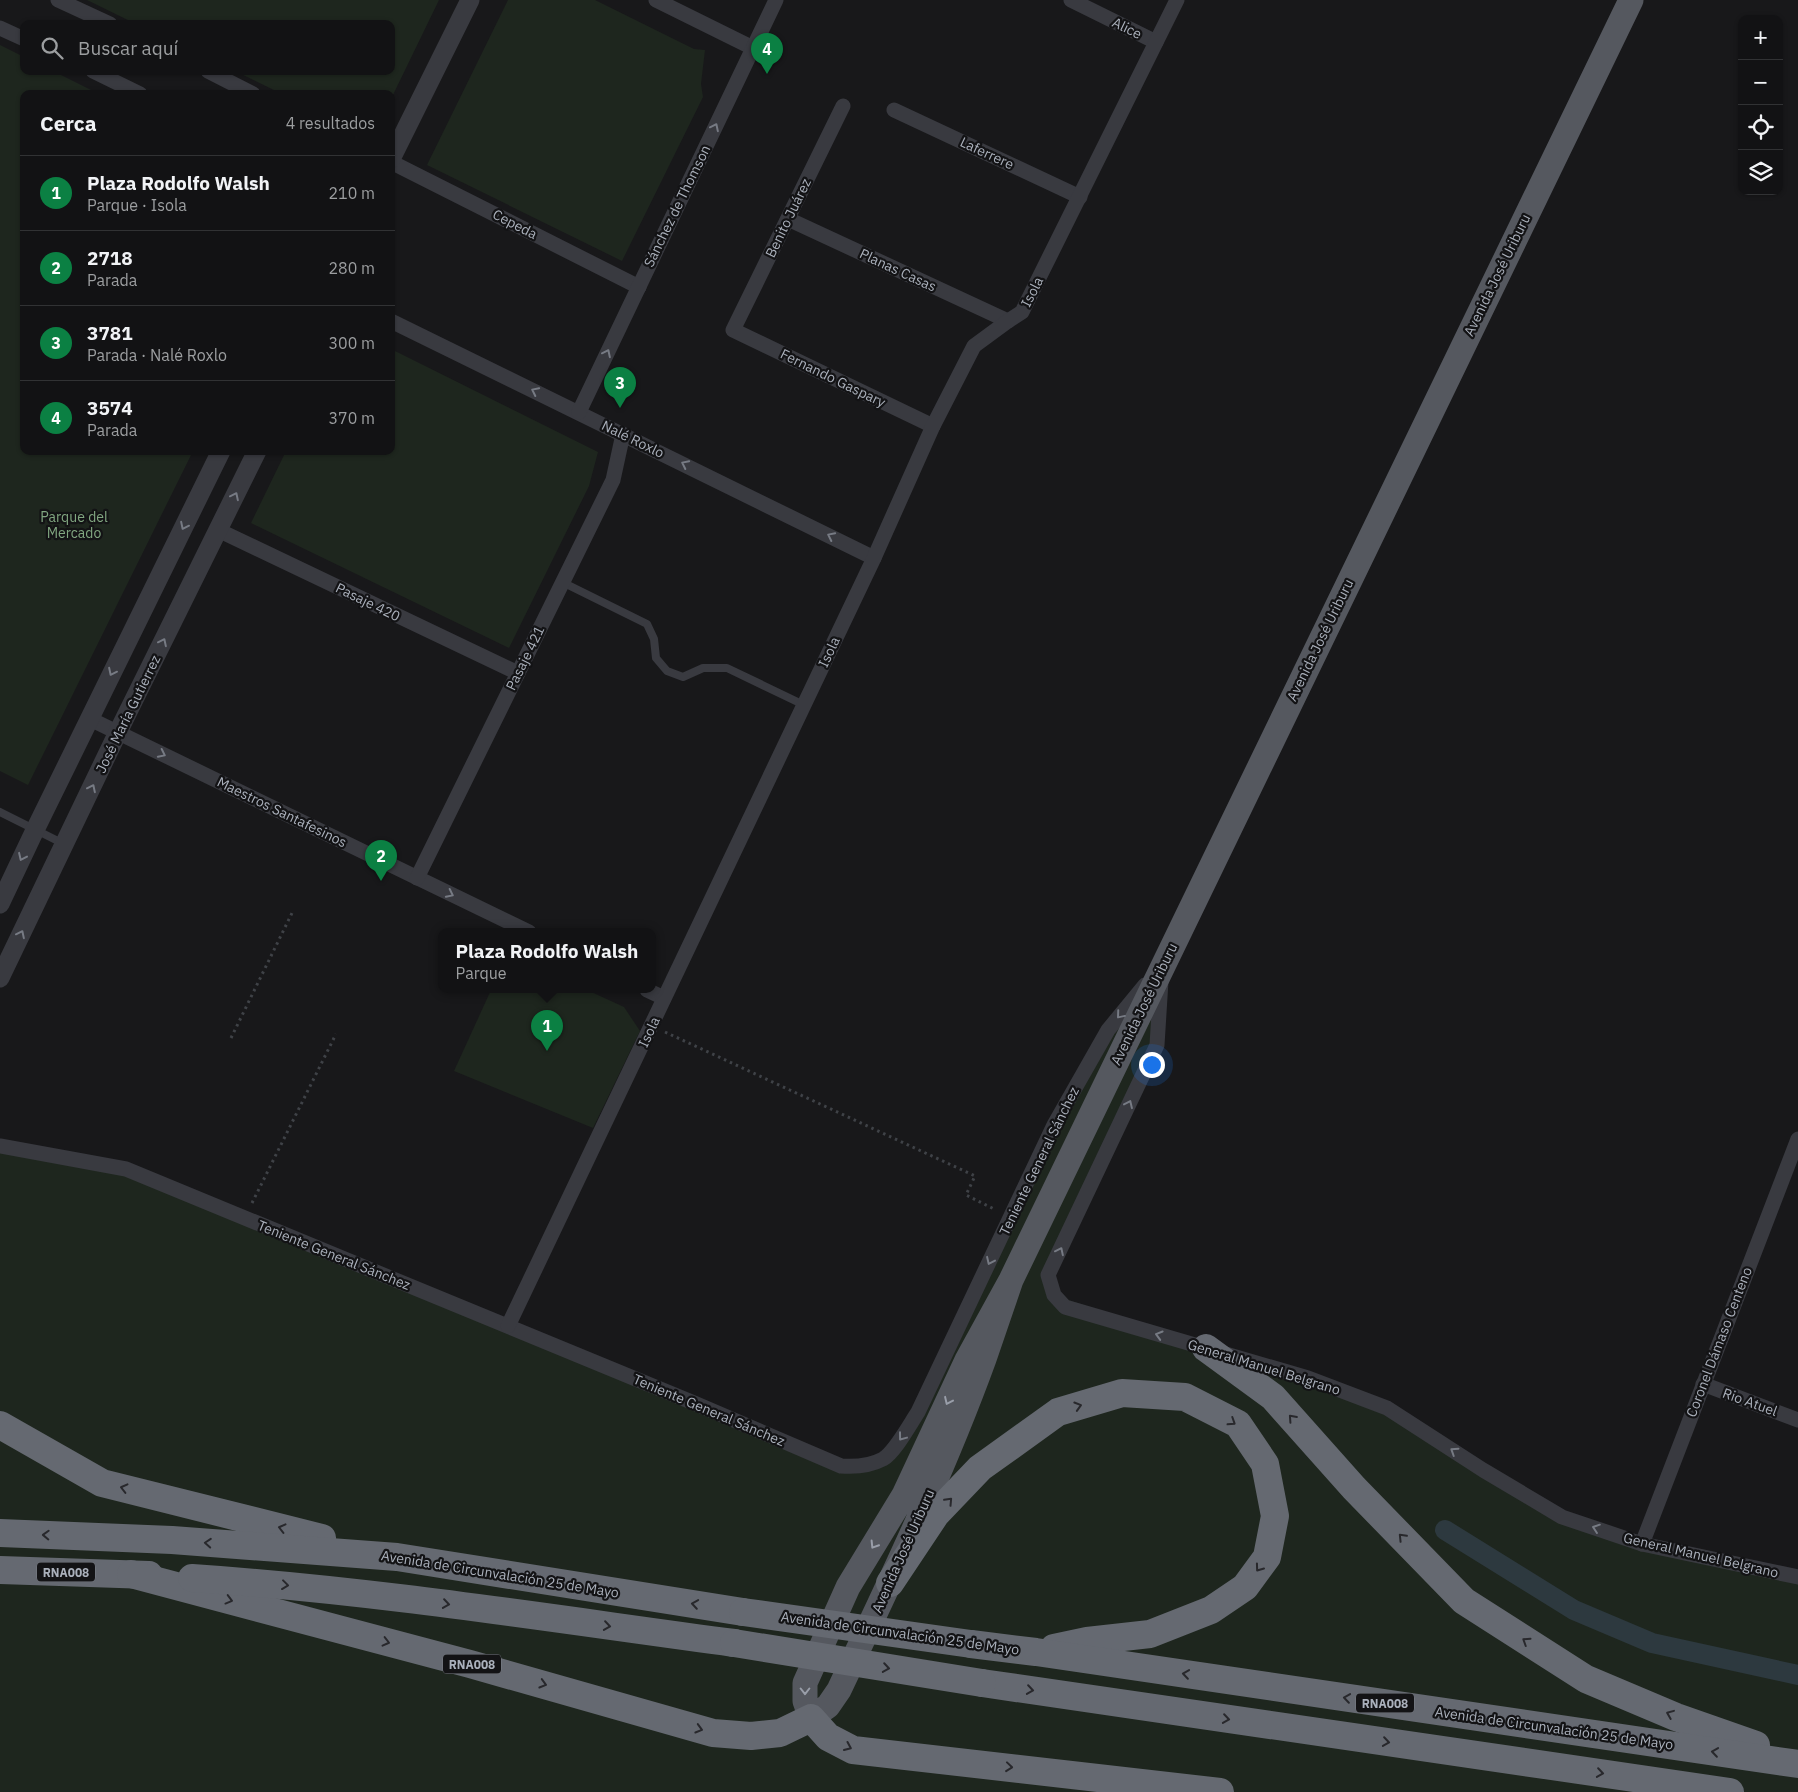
<!DOCTYPE html>
<html lang="es">
<meta charset="utf-8">
<style>
body{margin:0;font-family:"IBM Plex Sans",sans-serif;background:#1f2022;color:#f1f3f6}
.controls{position:absolute;right:15px;top:15px;display:grid;overflow:hidden;border-radius:10px;box-shadow:0 1px 4px #0004}
.controls button{width:45px;height:45px;display:grid;place-items:center;padding:0;border:0;border-bottom:1px solid #313234;background:#121214;color:#f1f3f6;font:25px sans-serif}
.you{position:absolute;left:1151px;top:1064px;width:18px;height:18px;margin:-12px;border:4px solid #fff;border-radius:50%;background:#1a73e8;box-shadow:0 0 0 8px #1a73e833}
.badge{display:grid;place-items:center;width:32px;height:32px;border-radius:50%;background:#0b8043;color:#fff;font-size:16px;font-weight:700}
.pin{position:absolute;translate:-50% -41px;filter:drop-shadow(0 1px 2px #0008)}
.pin::after{content:'';position:absolute;top:26px;width:18px;height:15px;background:inherit;clip-path:polygon(0 0,100% 0,50% 100%)}
.popup{position:absolute;left:438px;top:928px;width:218px;height:65px;box-sizing:border-box;display:grid;place-content:center;border-radius:10px;background:#121214;filter:drop-shadow(0 1px 4px #0005);font-size:16px;white-space:nowrap;color:#9c9ea0}
.popup b{font-size:19px;color:#f1f3f6}
.popup::after{content:'';position:absolute;left:50%;top:100%;margin-left:-10px;border:10px solid transparent;border-top-color:#121214}
.list{margin:0;padding:0;list-style:none}
h2{display:flex;justify-content:space-between;align-items:center;height:65px;margin:0;padding:0 20px;font-size:21px}
h2 small{font-size:16px;font-weight:400;color:#9c9ea0}
.list li{display:grid;grid-template-columns:32px 1fr auto;gap:15px;align-items:center;box-sizing:border-box;height:75px;padding:0 20px;border-top:1px solid #313234}
.list b{display:block;font-size:19px;white-space:nowrap}
.list p{margin:0;font-size:16px;white-space:nowrap;color:#9c9ea0}
.list em{font-size:16px;font-style:normal;color:#9c9ea0}
.icon{flex:none;width:28px;height:28px;fill:none;stroke:currentColor;stroke-width:2;stroke-linecap:round;stroke-linejoin:round}
.map{position:relative;flex:none;width:1798px;height:1792px;overflow:hidden}
.search{position:absolute;background:#121214;box-shadow:0 1px 4px #0004;left:20px;top:20px;width:375px;height:55px;display:flex;align-items:center;gap:12px;box-sizing:border-box;padding:0 18px;border-radius:10px;color:#9c9ea0;font-size:19px}
.panel{position:absolute;background:#121214;box-shadow:0 1px 4px #0004;left:20px;top:90px;width:375px;height:365px;border-radius:10px}
.map>svg:first-child{display:block}
</style>
<div class="map">
<svg width="1798" height="1792" viewBox="0 0 1798 1792">
<rect width="100%" height="100%" fill="#18181a"/>
<g fill="#1e261e">
<polygon points="87,0 439,0 391,99 391,94 282,94 235,71 391,71 391,24 136,24"/>
<polygon points="508,0 595,0 694,49 705,50 701,84 703,97 622,261 427,165"/>
<polygon points="0,45 24,57 24,71 53,71 99,94 24,94 24,451 193,451 28,785 0,771"/>
<polygon points="391,349 598,452 589,486 509,648 251,523 286,451 391,451"/>
<polygon points="1162,965 1157,1045 1048,1275 1054,1295 1387,1408 1562,1517 1798,1577 1798,1792 0,1792 0,1146 126,1169 860,1467 904,1436 1108,1030"/>
<polygon points="491,990 587,990 624,1007 640,1031 593,1128 454,1071"/>
</g>
<g fill="none" stroke-linecap="round" stroke-linejoin="round">
<polyline stroke="#2d393f" stroke-width="20" points="1445,1530 1574,1610 1652,1643 1798,1675"/>
<g stroke="#3f4247" stroke-width="3" stroke-dasharray="2.5 4" stroke-linecap="butt">
<polyline points="665,1032 975,1176 966,1195 996,1210"/>
<polyline points="231,1038 292,913"/>
<polyline points="252,1203 336,1034"/>
</g>
<g stroke="#393a40" stroke-width="8">
<polyline points="562,582 647,624 654,639 656,658 667,671 683,677 703,668 727,668 804,705"/>
<polyline points="0,812 64,844"/>
</g>
<g stroke="#393a40" stroke-width="15">
<polyline points="58,0 110,24"/>
<polyline points="656,0 753,48"/>
<polyline points="1071,0 1156,42"/>
<polyline points="0,28 24,39"/>
<polyline points="93,71 140,94"/>
<polyline points="208,71 253,94"/>
<polyline points="843,106 733,330 933,426"/>
<polyline points="894,110 1080,197"/>
<polyline points="391,162 639,287"/>
<polyline points="788,219 1008,321"/>
<polyline points="391,321 874,558"/>
<polyline points="579,412 776,0"/>
<polyline points="218,530 518,673"/>
<polyline points="90,719 529,932"/>
<polyline points="417,878 613,480 623,434"/>
<polyline points="1161,981 1157,1045 1048,1275 1054,1295 1065,1307 1308,1378 1387,1408 1483,1470 1562,1517 1642,1544 1798,1577"/>
<polyline points="647,990 664,998"/>
<path d="M 0,1146 L 126,1169 L 694,1403 L 841,1466 C 855,1467 870,1466 883,1459 C 895,1452 910,1424 918,1412 L 1054,1125 L 1108,1030 L 1145,985"/>
<polyline points="508,1326 874,558 933,426 974,346 1008,321 1022,312 1177,0"/>
<polyline points="1703,1384 1798,1420"/>
<polyline points="1642,1544 1798,1139"/>
</g>
<g stroke="#393a40" stroke-width="19">
<polyline points="391,159 470,0"/>
<polyline points="0,904 35,830 221,451"/>
<polyline points="0,978 118,732 257,451"/>
</g>
<path stroke="#55585f" stroke-width="25" d="M 1011,1280 C 1002,1306 993,1333 984,1359 C 943,1472 890,1582 839,1690 L 828,1706 L 811,1718 L 805,1701 L 805,1683 L 848,1587 L 904,1495 L 967,1360 L 1011,1280 L 1631,0"/>
<g stroke="#656971" stroke-width="28">
<polyline points="1206,1348 1273,1397 1354,1488 1464,1601 1586,1679 1676,1717 1756,1745"/>
<polyline points="0,1425 102,1483 322,1538"/>
<polyline points="0,1533 172,1540 397,1557 743,1612"/>
<polyline points="0,1570 149,1575"/>
<polyline points="131,1574 470,1664 713,1733 751,1736 780,1733 811,1718 828,1737 853,1750 1220,1792"/>
<path d="M 192,1578 C 373,1590 554,1619 734,1643"/>
<polyline points="890,1583 936,1514 980,1468 1058,1412 1122,1393 1185,1397 1238,1424 1265,1464 1275,1516 1267,1557 1245,1587 1211,1610 1150,1634 1087,1641 1054,1648"/>
<polyline points="971,1644 1036,1652 1798,1764"/>
<polyline points="982,1683 1730,1792"/>
</g>
<g stroke="#656971" stroke-width="28">
<polyline points="743,1612 971,1644"/>
<polyline points="734,1643 982,1683"/>
</g>
</g>
<defs><path id="oneway-chevron" d="M-2-3.5L2.5 0L-2 3.5" fill="none" stroke-width="1.6" stroke-linecap="round" stroke-linejoin="round" transform="scale(1.25)"/></defs>
<g stroke="#777b84">
<use href="#oneway-chevron" transform="translate(715 127) rotate(-64)"/>
<use href="#oneway-chevron" transform="translate(607 353) rotate(-64)"/>
<use href="#oneway-chevron" transform="translate(535 391) rotate(-154)"/>
<use href="#oneway-chevron" transform="translate(685 464) rotate(-154)"/>
<use href="#oneway-chevron" transform="translate(235 496) rotate(-64)"/>
<use href="#oneway-chevron" transform="translate(184 526) rotate(116)"/>
<use href="#oneway-chevron" transform="translate(831 536) rotate(-154)"/>
<use href="#oneway-chevron" transform="translate(163 642) rotate(-64)"/>
<use href="#oneway-chevron" transform="translate(112 672) rotate(116)"/>
<use href="#oneway-chevron" transform="translate(162 754) rotate(26)"/>
<use href="#oneway-chevron" transform="translate(92 788) rotate(-64)"/>
<use href="#oneway-chevron" transform="translate(22 857) rotate(115)"/>
<use href="#oneway-chevron" transform="translate(450 894) rotate(26)"/>
<use href="#oneway-chevron" transform="translate(21 934) rotate(-64)"/>
<use href="#oneway-chevron" transform="translate(1120 1015) rotate(130)"/>
<use href="#oneway-chevron" transform="translate(1129 1104) rotate(-65)"/>
<use href="#oneway-chevron" transform="translate(1060 1251) rotate(-64)"/>
<use href="#oneway-chevron" transform="translate(990 1261) rotate(115)"/>
<use href="#oneway-chevron" transform="translate(1159 1335) rotate(-164)"/>
<use href="#oneway-chevron" transform="translate(902 1437) rotate(127)"/>
<use href="#oneway-chevron" transform="translate(1454 1451) rotate(-147)"/>
<use href="#oneway-chevron" transform="translate(1596 1528) rotate(-161)"/>
</g>
<g stroke="#999ea9">
<use href="#oneway-chevron" transform="translate(948 1401) rotate(115)"/>
<use href="#oneway-chevron" transform="translate(874 1545) rotate(122)"/>
<use href="#oneway-chevron" transform="translate(805 1691) rotate(90)"/>
</g>
<g stroke="#28282c">
<use href="#oneway-chevron" transform="translate(1078 1406) rotate(-17)"/>
<use href="#oneway-chevron" transform="translate(1292 1418) rotate(-132)"/>
<use href="#oneway-chevron" transform="translate(1232 1422) rotate(33)"/>
<use href="#oneway-chevron" transform="translate(124 1488) rotate(-166)"/>
<use href="#oneway-chevron" transform="translate(949 1501) rotate(-47)"/>
<use href="#oneway-chevron" transform="translate(282 1528) rotate(-166)"/>
<use href="#oneway-chevron" transform="translate(46 1535) rotate(-178)"/>
<use href="#oneway-chevron" transform="translate(1402 1537) rotate(-134)"/>
<use href="#oneway-chevron" transform="translate(208 1543) rotate(-176)"/>
<use href="#oneway-chevron" transform="translate(1259 1568) rotate(126)"/>
<use href="#oneway-chevron" transform="translate(285 1585) rotate(7)"/>
<use href="#oneway-chevron" transform="translate(229 1600) rotate(15)"/>
<use href="#oneway-chevron" transform="translate(446 1604) rotate(8)"/>
<use href="#oneway-chevron" transform="translate(695 1604) rotate(-171)"/>
<use href="#oneway-chevron" transform="translate(607 1626) rotate(8)"/>
<use href="#oneway-chevron" transform="translate(1526 1641) rotate(-147)"/>
<use href="#oneway-chevron" transform="translate(386 1642) rotate(14)"/>
<use href="#oneway-chevron" transform="translate(886 1668) rotate(9)"/>
<use href="#oneway-chevron" transform="translate(1186 1674) rotate(-172)"/>
<use href="#oneway-chevron" transform="translate(543 1684) rotate(16)"/>
<use href="#oneway-chevron" transform="translate(1030 1690) rotate(8)"/>
<use href="#oneway-chevron" transform="translate(1347 1698) rotate(-172)"/>
<use href="#oneway-chevron" transform="translate(1670 1714) rotate(-158)"/>
<use href="#oneway-chevron" transform="translate(1226 1719) rotate(8)"/>
<use href="#oneway-chevron" transform="translate(699 1729) rotate(16)"/>
<use href="#oneway-chevron" transform="translate(1386 1742) rotate(8)"/>
<use href="#oneway-chevron" transform="translate(848 1747) rotate(24)"/>
<use href="#oneway-chevron" transform="translate(1715 1752) rotate(-172)"/>
<use href="#oneway-chevron" transform="translate(1009 1767) rotate(6)"/>
<use href="#oneway-chevron" transform="translate(1600 1773) rotate(8)"/>
</g>
<g text-anchor="middle" dominant-baseline="central" stroke-width="4.5" stroke-linejoin="round" paint-order="stroke">
<g fill="#131315" stroke="#7d8189" stroke-width="1">
<rect x="37" y="1562.5" width="58" height="19" rx="4"/>
<rect x="443" y="1654.5" width="58" height="19" rx="4"/>
<rect x="1356" y="1693.5" width="58" height="19" rx="4"/>
</g>
<g font-size="12" font-weight="bold" fill="#aab0bb">
<text x="66" y="1572">RNA008</text>
<text x="472" y="1664">RNA008</text>
<text x="1385" y="1703">RNA008</text>
</g>
<g font-size="14" fill="#aab0bb" stroke="#131315">
<text transform="translate(1127 28) rotate(26)">Alice</text>
<text transform="translate(987 153) rotate(25)">Laferrere</text>
<text transform="translate(677 206) rotate(-64)">Sánchez de Thomson</text>
<text transform="translate(788 218) rotate(-64)">Benito Juárez</text>
<text transform="translate(515 224) rotate(27)">Cepeda</text>
<text transform="translate(898 270) rotate(25)">Planas Casas</text>
<text transform="translate(1497 275) rotate(-64)">Avenida José Uriburu</text>
<text transform="translate(1032 292) rotate(-63)">Isola</text>
<text transform="translate(833 378) rotate(26)">Fernando Gaspary</text>
<text transform="translate(633 439) rotate(26)">Nalé Roxlo</text>
<text transform="translate(368 602) rotate(26)">Pasaje 420</text>
<text transform="translate(1320 640) rotate(-64)">Avenida José Uriburu</text>
<text transform="translate(829 652) rotate(-65)">Isola</text>
<text transform="translate(525 658) rotate(-64)">Pasaje 421</text>
<text transform="translate(128 714) rotate(-64)">José María Gutierrez</text>
<text transform="translate(282 812) rotate(26)">Maestros Santafesinos</text>
<text transform="translate(1144 1004) rotate(-64)">Avenida José Uriburu</text>
<text transform="translate(649 1032) rotate(-65)">Isola</text>
<text transform="translate(1039 1161) rotate(-64)">Teniente General Sánchez</text>
<text transform="translate(334 1255) rotate(22)">Teniente General Sánchez</text>
<text transform="translate(1719 1342) rotate(-69)">Coronel Dámaso Centeno</text>
<text transform="translate(1264 1367) rotate(17)">General Manuel Belgrano</text>
<text transform="translate(1750 1402) rotate(20)">Rio Atuel</text>
<text transform="translate(709 1410) rotate(23)">Teniente General Sánchez</text>
<text transform="translate(903 1551) rotate(-66)">Avenida José Uriburu</text>
<text transform="translate(1701 1555) rotate(13)">General Manuel Belgrano</text>
<text transform="translate(500 1574) rotate(9)">Avenida de Circunvalación 25 de Mayo</text>
<text transform="translate(900 1633) rotate(8)">Avenida de Circunvalación 25 de Mayo</text>
<text transform="translate(1554 1728) rotate(8)">Avenida de Circunvalación 25 de Mayo</text>
</g>
<g font-size="14" fill="#81a680" stroke="#131315">
<text x="74" y="517">Parque del<tspan x="74" dy="16">Mercado</tspan></text>
</g>
</g>
</svg>
<div class="controls">
<button>+</button>
<button>−</button>
<button><svg class="icon" aria-label="locate" viewBox="0 0 24 24"><circle cx="12" cy="12" r="6"/><path d="M12 2v4M12 18v4M2 12h4M18 12h4"/></svg></button>
<button><svg class="icon" aria-label="layers" viewBox="0 0 24 24"><path d="M12 4l9 5-9 5-9-5zM3 14l9 5 9-5"/></svg></button>
</div>
<div class="you"></div>
<div class="pin badge" style="left:547px;top:1051px">1</div>
<div class="popup"><b>Plaza Rodolfo Walsh</b>Parque</div>
<div class="pin badge" style="left:381px;top:881px">2</div>
<div class="pin badge" style="left:620px;top:408px">3</div>
<div class="pin badge" style="left:767px;top:74px">4</div>
<div class="search"><svg class="icon" aria-label="search" viewBox="0 0 24 24"><circle cx="10" cy="10" r="6"/><path d="M15 15l6 6"/></svg>Buscar aquí</div>
<section class="panel">
<h2>Cerca<small>4 resultados</small></h2>
<ul class="list">
<li><span class="badge">1</span><div><b>Plaza Rodolfo Walsh</b><p>Parque · Isola</p></div><em>210 m</em></li>
<li><span class="badge">2</span><div><b>2718</b><p>Parada</p></div><em>280 m</em></li>
<li><span class="badge">3</span><div><b>3781</b><p>Parada · Nalé Roxlo</p></div><em>300 m</em></li>
<li><span class="badge">4</span><div><b>3574</b><p>Parada</p></div><em>370 m</em></li>
</ul>
</section>
</div>
